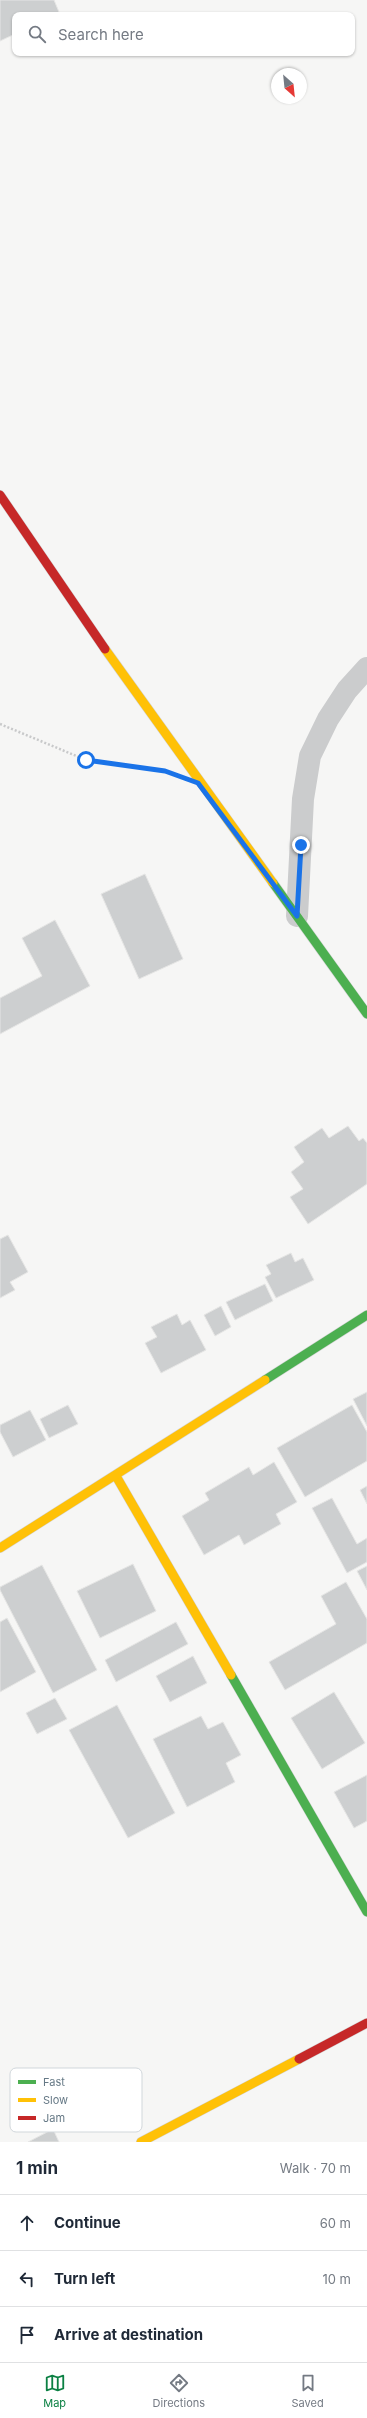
<!DOCTYPE html>
<meta charset="utf-8">
<style>
body{margin:0;font-family:Inter,sans-serif;background:#f2f2f3;color:#1f2937}
.compass{position:absolute;left:271px;top:68px;width:36px;height:36px;border-radius:50%;background:#fff;box-shadow:0 1px 3px #0004;rotate:153deg}
.stop{position:absolute;width:12px;height:12px;margin:-9px;border:3px solid #1a73e8;border-radius:50%;background:#fff}
.stop.end{background:#1a73e8;border-color:#fff;box-shadow:0 1px 4px #0008}
.list{margin:0;padding:0;list-style:none}
h2{display:flex;justify-content:space-between;align-items:center;height:52px;margin:0;padding:0 16px;font-size:17px}
h2 small{font-size:13px;font-weight:400;color:#747a83}
.list li{display:grid;grid-template-columns:26px 1fr auto;gap:12px;align-items:center;box-sizing:border-box;height:56px;padding:0 16px;border-top:1px solid #e0e1e3}
.list b{display:block;font-size:15px;white-space:nowrap}
.list em{font-size:13px;font-style:normal;color:#747a83}
.icon{flex:none;width:22px;height:22px;fill:none;stroke:currentColor;stroke-width:2;stroke-linecap:round;stroke-linejoin:round}
.map{position:relative;flex:none;width:367px;height:2142px;overflow:hidden}
.search{position:absolute;background:#fff;box-shadow:0 1px 3px #0004;left:12px;right:12px;top:12px;height:44px;display:flex;align-items:center;gap:10px;box-sizing:border-box;padding:0 14px;border-radius:8px;color:#747a83;font-size:15px}
.sheet{height:220px;background:#fff}
nav{display:flex;justify-content:space-around;align-items:center;box-sizing:border-box;height:56px;border-top:1px solid #e0e1e3;background:#fff;font-size:11px;color:#747a83}
nav a{display:grid;justify-items:center;gap:2px}
nav .on{color:#0b8043}
.map>svg:first-child{display:block}
</style>
<div class="map">
<svg width="367" height="2142" viewBox="0 0 367 2142">
<rect width="100%" height="100%" fill="#f6f6f5"/>
<g fill="#cdcfd0" stroke="#e6e6e5">
<polygon points="0,0 54,0 59,12 53,15 15,15 15,34 0,41"/>
<polygon points="145,874 183,959 139,979 101,894"/>
<polygon points="55,920 90,986 0,1034 0,998 42,976 22,938"/>
<polygon points="348,1126 359,1141 363,1138 367,1143 367,1184 308,1224 290,1197 303,1189 291,1172 304,1162 294,1147 322,1128 329,1138"/>
<polygon points="8,1235 28,1272 10,1282 15,1290 0,1298 0,1239"/>
<polygon points="291,1253 295,1262 303,1258 314,1280 276,1298 265,1277 271,1274 266,1265"/>
<polygon points="265,1284 273,1301 235,1320 226,1302"/>
<polygon points="221,1306 231,1327 215,1336 204,1315"/>
<polygon points="177,1314 182,1325 190,1320 206,1350 161,1373 145,1343 157,1337 151,1327"/>
<polygon points="367,1392 367,1426 353,1399"/>
<polygon points="68,1405 78,1424 49,1438 40,1419"/>
<polygon points="352,1405 367,1432 367,1461 305,1497 277,1448"/>
<polygon points="30,1410 46,1440 13,1457 0,1432 0,1425"/>
<polygon points="274,1462 297,1502 276,1514 281,1524 244,1545 239,1535 204,1555 182,1516 209,1500 205,1493 249,1467 253,1475"/>
<polygon points="367,1486 367,1504 360,1490"/>
<polygon points="332,1498 357,1544 367,1538 367,1562 347,1573 312,1508"/>
<polygon points="133,1564 156,1611 100,1638 77,1591"/>
<polygon points="42,1565 97,1670 53,1693 0,1590 0,1587"/>
<polygon points="367,1566 367,1590 357,1571"/>
<polygon points="346,1582 367,1619 367,1643 285,1690 269,1662 336,1624 321,1596"/>
<polygon points="7,1618 36,1672 0,1692 0,1622"/>
<polygon points="176,1622 188,1644 116,1682 105,1660"/>
<polygon points="193,1656 207,1683 170,1702 156,1676"/>
<polygon points="334,1692 365,1743 322,1769 291,1718"/>
<polygon points="55,1698 67,1719 37,1734 26,1713"/>
<polygon points="117,1705 175,1813 128,1838 69,1730"/>
<polygon points="201,1716 208,1729 223,1722 241,1755 226,1763 235,1782 187,1807 153,1739"/>
<polygon points="367,1775 367,1821 354,1828 334,1792"/>
<polygon points="53,2129 59,2142 28,2142"/>
</g>
<g fill="none" stroke-linecap="round" stroke-linejoin="round">
<g stroke="#d3d4d5" stroke-width="10">
<g id="fast">
<polyline points="273,883 367,1014"/>
<polyline points="265,1380 367,1315"/>
<polyline points="231,1675 367,1912"/>
</g>
</g>
<g stroke="#d3d4d5" stroke-width="10">
<g id="slow">
<polyline points="105,649 273,883"/>
<polyline points="116,1476 231,1675"/>
<polyline points="0,1548 265,1380"/>
<polyline points="141,2142 299,2059"/>
</g>
</g>
<g stroke="#d3d4d5" stroke-width="10">
<g id="jam">
<polyline points="0,495 105,649"/>
<polyline points="299,2059 367,2023"/>
</g>
</g>
<polyline stroke="#c8c9ca" stroke-width="2.5" stroke-dasharray="2 2" stroke-linecap="butt" points="0,724 86,760 154,769"/>
<polyline stroke="#cbcccd" stroke-width="22" points="297,916 303,799 310,756 328,719 347,690 367,668"/>
<use href="#fast" stroke="#4caf50" stroke-width="9"/>
<use href="#slow" stroke="#ffc107" stroke-width="9"/>
<use href="#jam" stroke="#c62828" stroke-width="9"/>
</g>
<g fill="none" stroke-linecap="round" stroke-linejoin="round">
<polyline stroke="#1a73e8" stroke-width="5" points="86,760 165,771 198,783 297,916 301,845"/>
</g>
<rect x="10" y="2068" width="132" height="64" rx="6" fill="#fff" stroke="#d1d7db" stroke-width="1"/>
<rect x="18" y="2080" width="18" height="4" fill="#4caf50"/>
<rect x="18" y="2098" width="18" height="4" fill="#ffc107"/>
<rect x="18" y="2116" width="18" height="4" fill="#c62828"/>
<g font-size="11" fill="#667986">
<text x="43" y="2086">Fast</text>
<text x="43" y="2104">Slow</text>
<text x="43" y="2122">Jam</text>
</g>
</svg>
<svg class="compass" viewBox="-18 -18 36 36"><path d="M0-13l5 13h-10z" fill="#e53935"/><path d="M0 13l5-13h-10z" fill="#747a83"/></svg>
<div class="stop" style="left:86px;top:760px"></div>
<div class="stop end" style="left:301px;top:845px"></div>
<div class="search"><svg class="icon" aria-label="search" viewBox="0 0 24 24"><circle cx="10" cy="10" r="6"/><path d="M15 15l6 6"/></svg>Search here</div>
</div>
<section class="sheet">
<h2>1 min<small>Walk · 70 m</small></h2>
<ul class="list">
<li><svg class="icon" aria-label="ahead" viewBox="0 0 24 24"><path d="M12 20V5M6 11l6-6 6 6"/></svg><div><b>Continue</b></div><em>60 m</em></li>
<li><svg class="icon" aria-label="left" viewBox="0 0 24 24"><path d="M17 20v-9H6M10 6l-5 5 5 5"/></svg><div><b>Turn left</b></div><em>10 m</em></li>
<li><svg class="icon" aria-label="arrive" viewBox="0 0 24 24"><path d="M6 21V4h12l-3 4 3 4H6"/></svg><div><b>Arrive at destination</b></div></li>
</ul>
</section>
<nav>
<a class="on"><svg class="icon" aria-label="map" viewBox="0 0 24 24"><path d="M3 6l6-2 6 2 6-2v14l-6 2-6-2-6 2zM9 4v14M15 6v14"/></svg>Map</a>
<a><svg class="icon" aria-label="directions" viewBox="0 0 24 24"><path d="M12 3l9 9-9 9-9-9zM9 14v-3h6M13 9l2 2-2 2"/></svg>Directions</a>
<a><svg class="icon" aria-label="saved" viewBox="0 0 24 24"><path d="M7 4h10v16l-5-4-5 4z"/></svg>Saved</a>
</nav>
